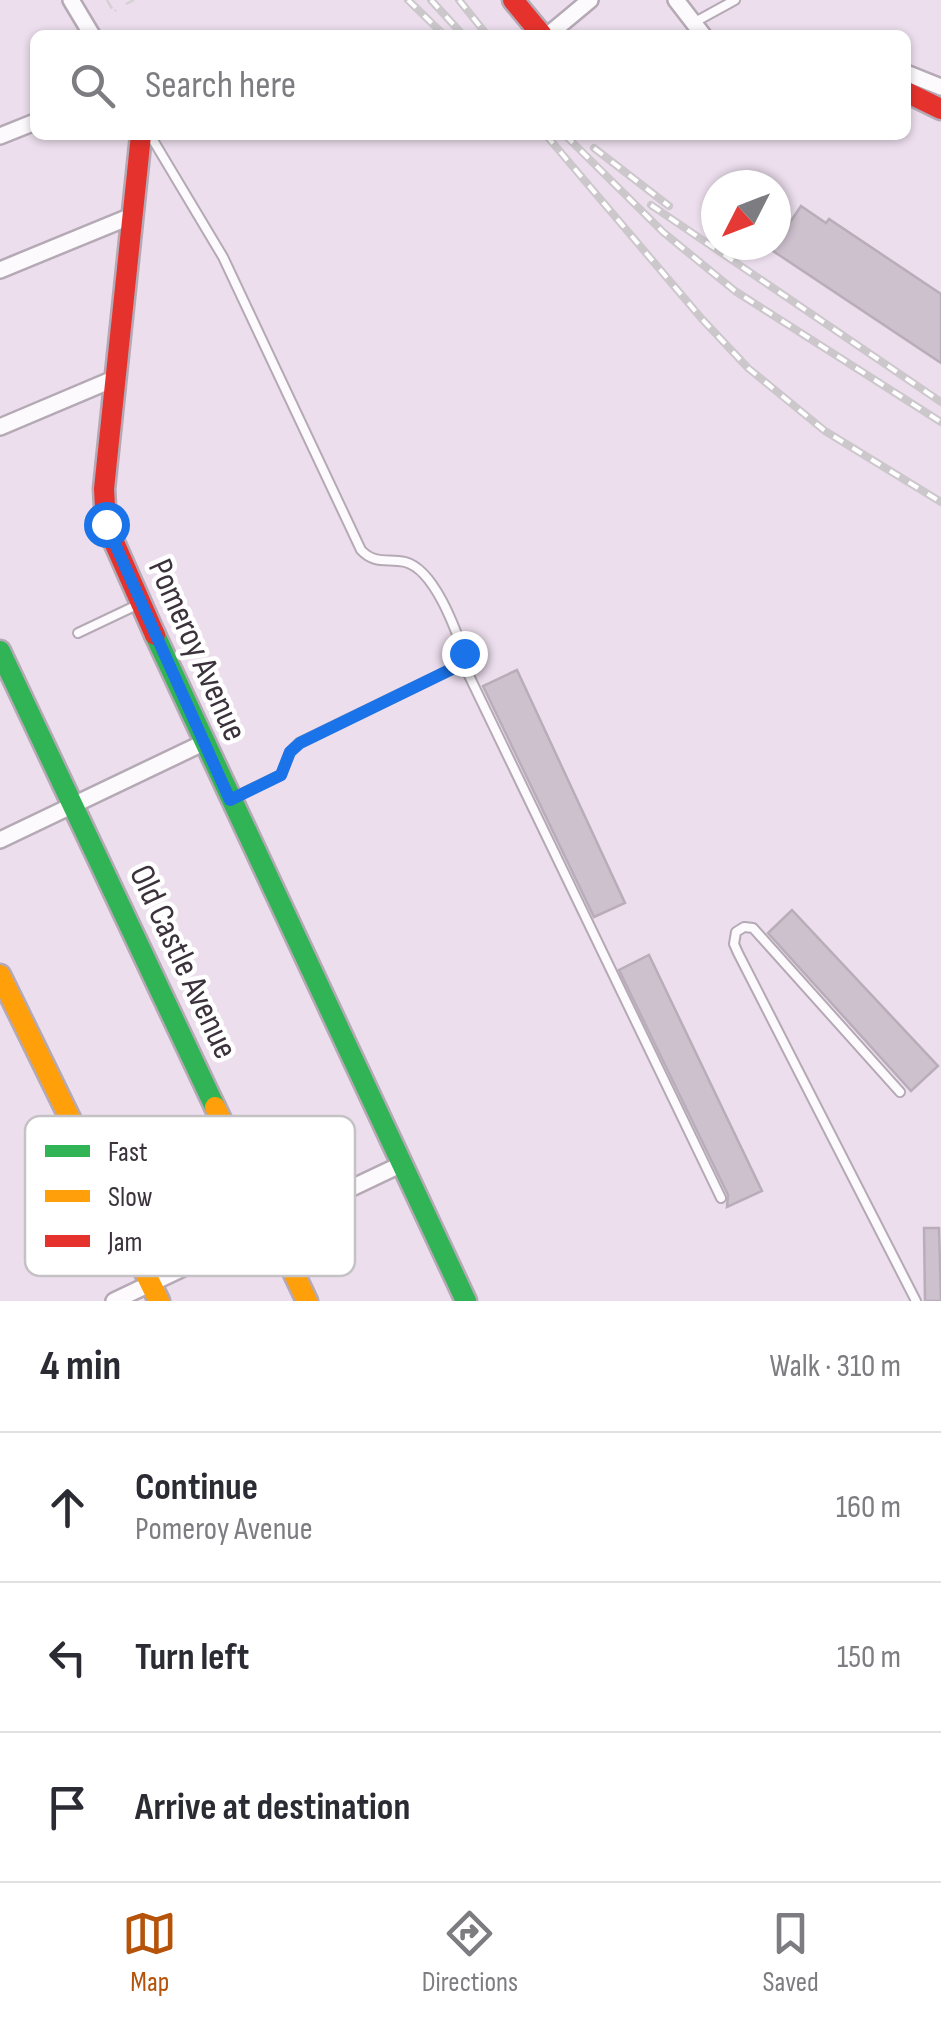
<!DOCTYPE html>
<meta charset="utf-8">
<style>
body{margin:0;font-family:"Sofia Sans Condensed",sans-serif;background:#f2f2f3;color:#2b2b33}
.compass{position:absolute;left:701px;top:170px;width:90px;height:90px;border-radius:50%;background:#fff;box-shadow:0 2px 8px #0004;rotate:228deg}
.stop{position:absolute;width:30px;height:30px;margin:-22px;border:8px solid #1a73e8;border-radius:50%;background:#fff}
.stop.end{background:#1a73e8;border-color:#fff;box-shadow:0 2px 10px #0008}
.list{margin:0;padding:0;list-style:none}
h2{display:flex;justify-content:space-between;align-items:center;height:130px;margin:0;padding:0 40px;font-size:42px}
h2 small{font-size:32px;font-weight:400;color:#7c7c81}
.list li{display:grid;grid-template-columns:65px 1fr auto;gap:30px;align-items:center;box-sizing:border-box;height:150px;padding:0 40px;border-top:2px solid #e1e1e2}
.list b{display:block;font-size:38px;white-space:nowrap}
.list p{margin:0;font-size:32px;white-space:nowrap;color:#7c7c81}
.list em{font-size:32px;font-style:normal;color:#7c7c81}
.icon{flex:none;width:55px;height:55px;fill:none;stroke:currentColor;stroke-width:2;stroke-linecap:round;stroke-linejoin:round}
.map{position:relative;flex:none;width:941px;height:1301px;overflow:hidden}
.search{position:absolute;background:#fff;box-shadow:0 2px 8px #0004;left:30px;right:30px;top:30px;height:110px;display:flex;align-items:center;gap:25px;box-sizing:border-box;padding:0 35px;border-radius:15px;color:#7c7c81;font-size:38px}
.sheet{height:580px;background:#fff}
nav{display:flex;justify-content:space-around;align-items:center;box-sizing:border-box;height:140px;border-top:2px solid #e1e1e2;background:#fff;font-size:28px;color:#7c7c81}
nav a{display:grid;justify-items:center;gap:5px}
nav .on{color:#b45309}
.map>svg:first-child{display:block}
</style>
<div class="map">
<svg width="941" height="1301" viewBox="0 0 941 1301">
<rect width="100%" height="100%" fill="#ecdeed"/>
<g fill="#ccc1cd" stroke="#b8adb9" stroke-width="2.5">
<polygon points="801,206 826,223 829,219 941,294 941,363 764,245 776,245 776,224 785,230"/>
<polygon points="517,670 625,903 594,917 483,686"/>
<polygon points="792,910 938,1066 911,1091 768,933"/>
<polygon points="649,955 762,1191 727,1207 728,1195 619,970"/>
<polygon points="924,1228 939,1228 941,1301 925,1301"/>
</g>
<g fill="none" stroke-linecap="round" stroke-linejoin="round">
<g stroke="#b4a9b5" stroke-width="12">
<g id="lane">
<polyline points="695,22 735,0"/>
<path d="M 150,135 L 223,257 L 361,550 C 375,565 388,558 405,562 C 434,569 455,628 464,653 L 458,666 L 299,743 L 290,752 L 281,775 L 231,799"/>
<polyline points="78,633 137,605"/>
<polyline points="462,661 721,1198"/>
<polyline points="900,1092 753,928 744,927 736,932 734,944 738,953 916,1301"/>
</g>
</g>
<g stroke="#b4a9b5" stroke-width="20">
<g id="street">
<polyline points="71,0 92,35"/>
<polyline points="676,0 703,35"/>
<polyline points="548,35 590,0"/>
<polyline points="906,73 941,87"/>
<polyline points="0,136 35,122"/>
<polyline points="0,270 134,215"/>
<polyline points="0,427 116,378"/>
<polyline points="0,840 203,743"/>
<polyline points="114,1301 402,1164"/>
</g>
</g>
<g stroke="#b4a9b5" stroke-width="25">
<g id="fast">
<polyline points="155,635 466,1301"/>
<polyline points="0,651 215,1107"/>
</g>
</g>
<g stroke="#b4a9b5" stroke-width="25">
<g id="slow">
<polyline points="0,975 159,1301"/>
<polyline points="215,1107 307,1301"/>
</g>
</g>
<g stroke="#b4a9b5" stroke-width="25">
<g id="jam">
<polyline points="513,0 542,35"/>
<polyline points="906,92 941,109"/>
<polyline points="141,135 104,489 106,524 155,635"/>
</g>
</g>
<g stroke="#d4d0d4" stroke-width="2.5" stroke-dasharray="10 5" stroke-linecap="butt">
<polyline points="107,0 114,12 116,10"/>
<polyline points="126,4 134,0"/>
</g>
<use href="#lane" stroke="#fcfafc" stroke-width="8"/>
<use href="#street" stroke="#fcfafc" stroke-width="15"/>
<use href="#fast" stroke="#30b455" stroke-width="20"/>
<use href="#slow" stroke="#ff9f0a" stroke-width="20"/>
<use href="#jam" stroke="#e5322d" stroke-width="20"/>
<g stroke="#cbc7cb" stroke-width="8">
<g id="rail">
<polyline points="408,0 444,35"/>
<polyline points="431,0 463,35"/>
<polyline points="459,0 487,35"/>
<polyline points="546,135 702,319 748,368 825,431 941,502"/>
<polyline points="565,135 663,232 735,291 941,422"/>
<polyline points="594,148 669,206"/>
<polyline points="651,205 941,402"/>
</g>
</g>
<use href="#rail" stroke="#fff" stroke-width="4" stroke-dasharray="11" stroke-linecap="butt"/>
</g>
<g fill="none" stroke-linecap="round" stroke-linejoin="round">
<polyline stroke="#1a73e8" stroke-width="12" points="106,524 230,800 281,775 290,752 300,743 458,666 464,653"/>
</g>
<g text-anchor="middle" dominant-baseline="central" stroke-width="9" stroke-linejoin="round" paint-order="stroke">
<g font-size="35" fill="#3b323c" stroke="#fff">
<text transform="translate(197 650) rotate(66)">Pomeroy Avenue</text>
<text transform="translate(183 962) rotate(65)">Old Castle Avenue</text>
</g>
</g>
<rect x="25" y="1116" width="330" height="160" rx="15" fill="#fff" stroke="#c4c2c4" stroke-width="2.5"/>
<rect x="45" y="1145" width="45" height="12" fill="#30b455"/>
<rect x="45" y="1190" width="45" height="12" fill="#ff9f0a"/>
<rect x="45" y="1235" width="45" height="12" fill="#e5322d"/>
<g font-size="28" fill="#3b323c">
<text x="108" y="1161">Fast</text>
<text x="108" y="1206">Slow</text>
<text x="108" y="1251">Jam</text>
</g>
</svg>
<svg class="compass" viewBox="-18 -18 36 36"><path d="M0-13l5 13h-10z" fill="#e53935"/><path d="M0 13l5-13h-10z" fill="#7c7c81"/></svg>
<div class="stop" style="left:106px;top:524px"></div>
<div class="stop end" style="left:464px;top:653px"></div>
<div class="search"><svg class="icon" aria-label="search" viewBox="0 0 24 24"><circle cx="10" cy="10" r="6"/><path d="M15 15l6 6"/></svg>Search here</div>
</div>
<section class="sheet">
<h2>4 min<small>Walk · 310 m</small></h2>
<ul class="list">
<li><svg class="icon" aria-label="ahead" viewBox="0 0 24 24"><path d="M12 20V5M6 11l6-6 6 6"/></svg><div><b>Continue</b><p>Pomeroy Avenue</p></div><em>160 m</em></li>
<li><svg class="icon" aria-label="left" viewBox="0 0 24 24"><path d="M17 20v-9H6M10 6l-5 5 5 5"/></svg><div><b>Turn left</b></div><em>150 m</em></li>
<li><svg class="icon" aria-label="arrive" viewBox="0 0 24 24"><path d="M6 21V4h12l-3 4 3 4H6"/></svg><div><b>Arrive at destination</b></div></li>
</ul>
</section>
<nav>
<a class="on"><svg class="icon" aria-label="map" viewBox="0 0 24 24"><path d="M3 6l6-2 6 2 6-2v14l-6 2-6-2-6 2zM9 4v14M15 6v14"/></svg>Map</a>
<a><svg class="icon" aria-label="directions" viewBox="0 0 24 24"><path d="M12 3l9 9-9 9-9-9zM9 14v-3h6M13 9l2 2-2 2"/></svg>Directions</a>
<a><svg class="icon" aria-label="saved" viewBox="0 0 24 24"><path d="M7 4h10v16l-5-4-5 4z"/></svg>Saved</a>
</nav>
